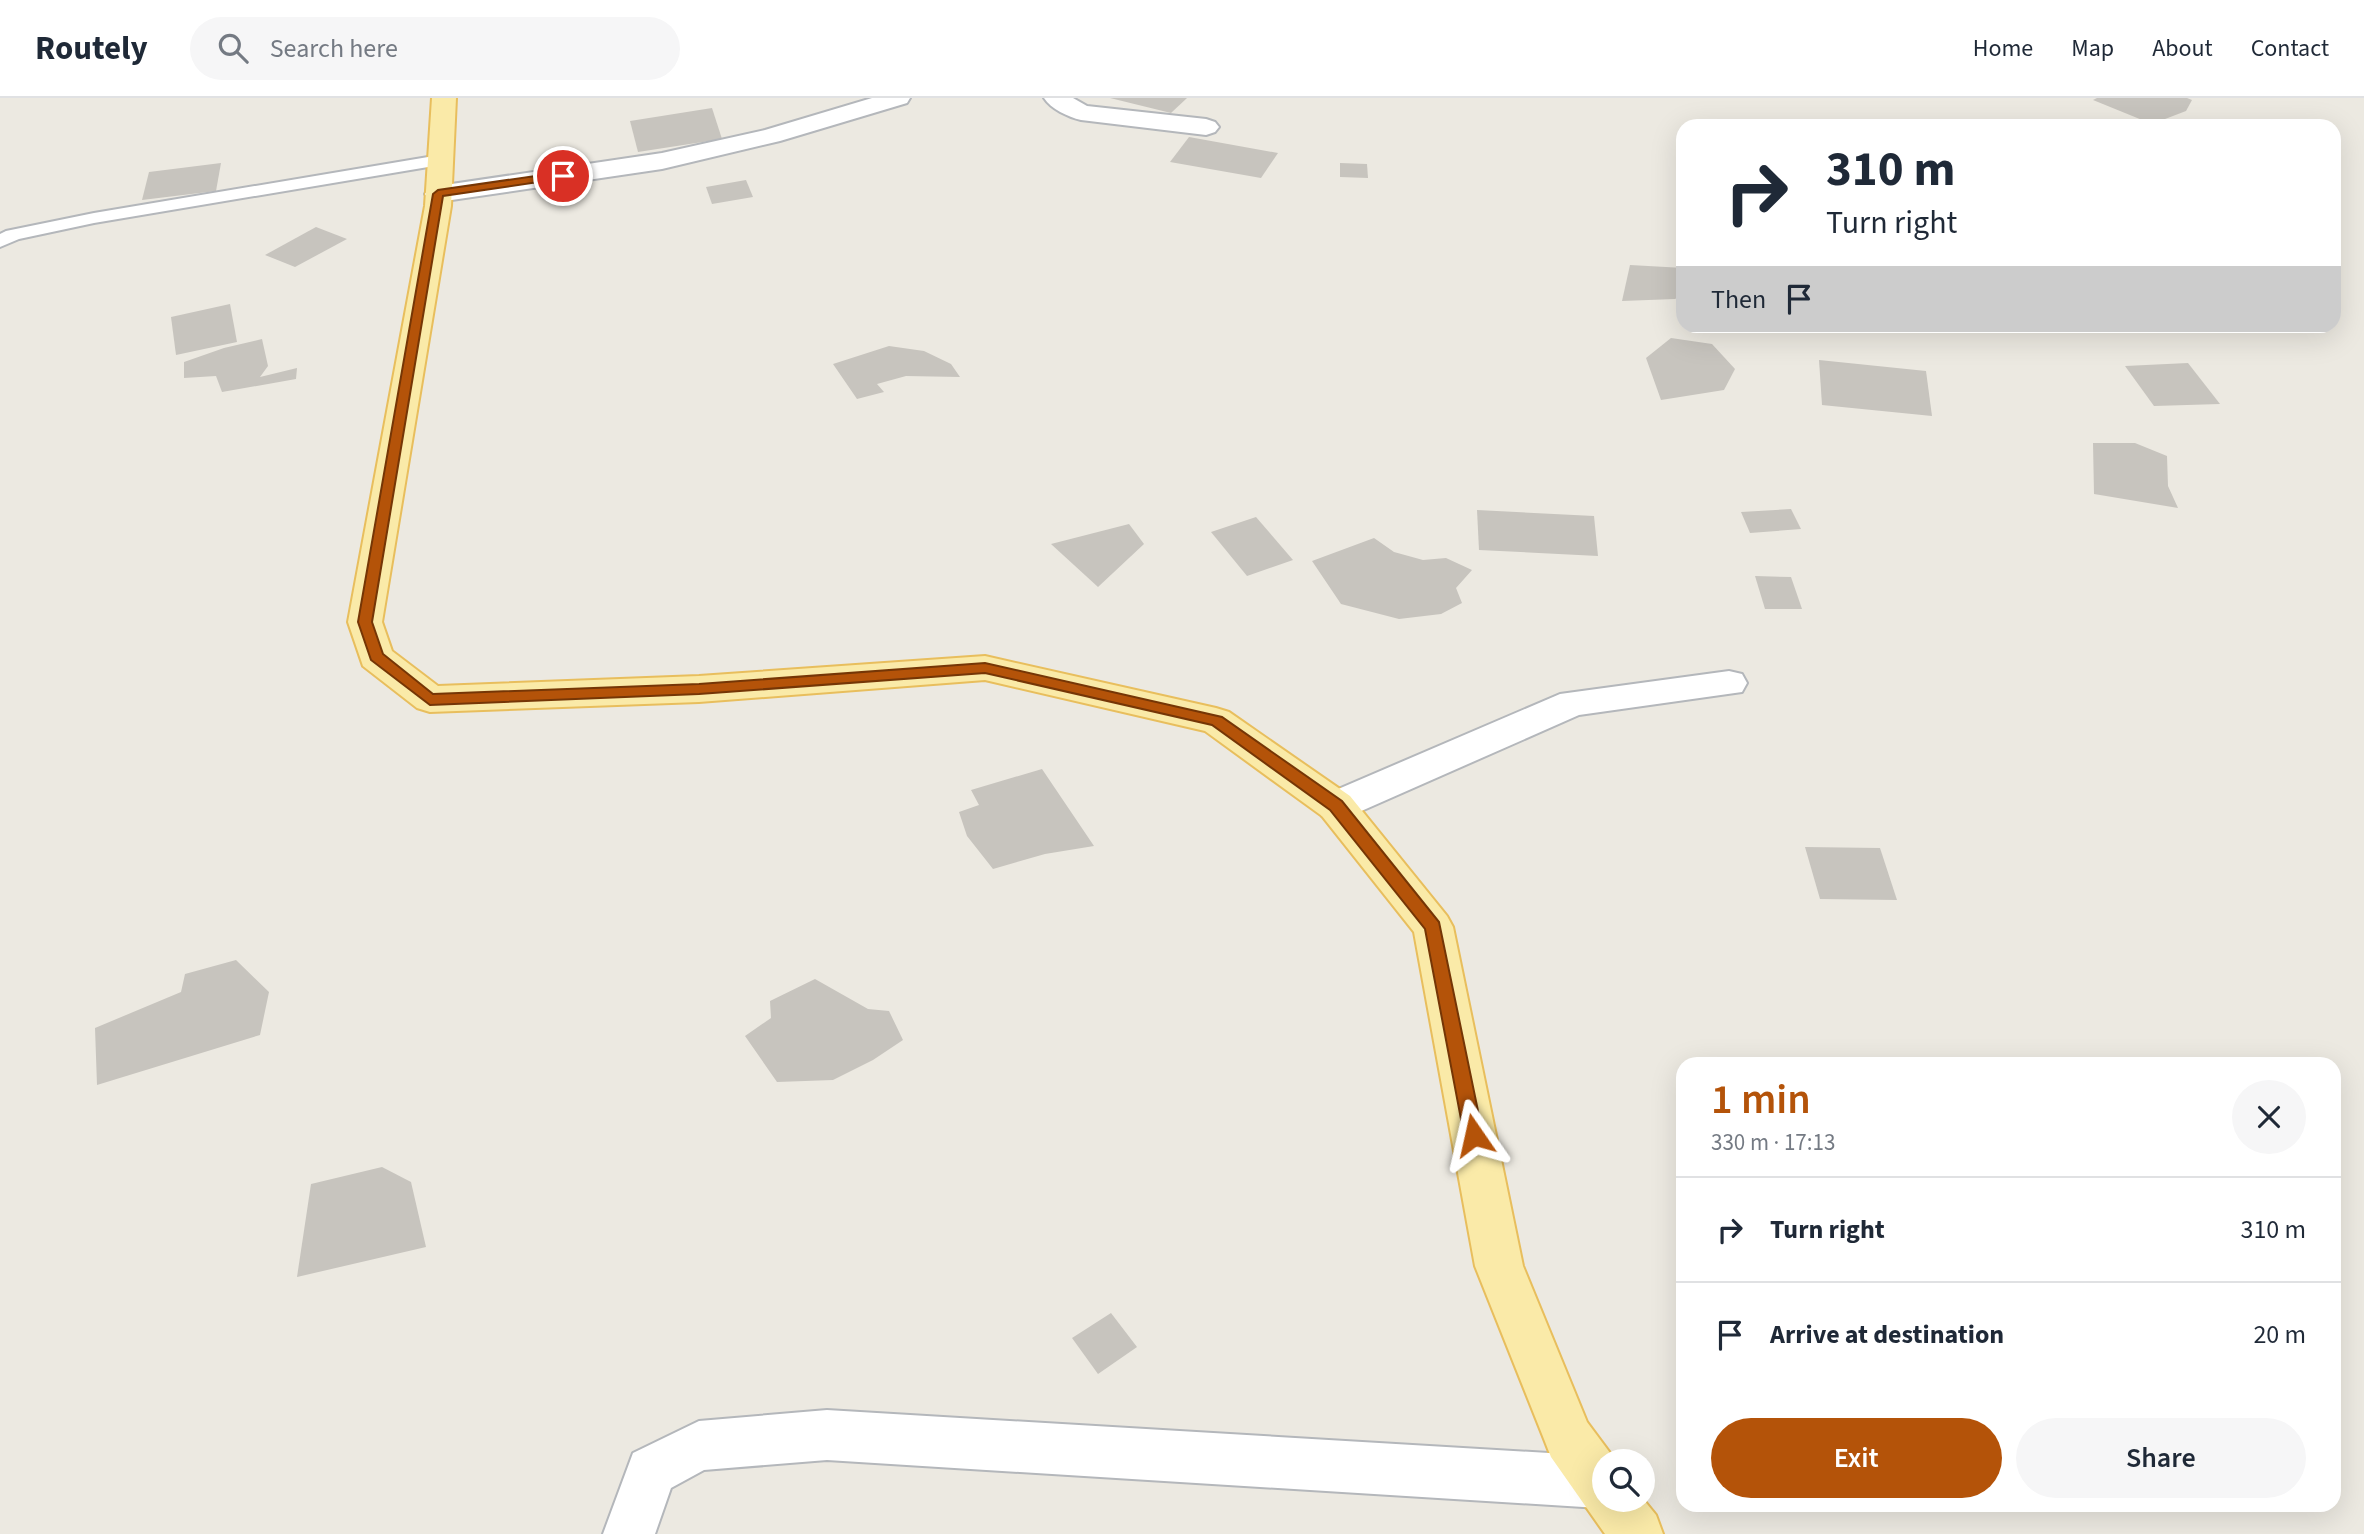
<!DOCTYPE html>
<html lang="en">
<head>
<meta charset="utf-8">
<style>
  :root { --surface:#fff; --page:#f6f6f7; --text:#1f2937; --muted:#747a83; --line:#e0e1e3; --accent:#b45309 }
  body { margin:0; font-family:"Source Sans 3",sans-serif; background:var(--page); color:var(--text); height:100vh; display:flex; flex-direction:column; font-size:26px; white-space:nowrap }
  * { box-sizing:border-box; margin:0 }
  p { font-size:23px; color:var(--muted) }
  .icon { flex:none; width:38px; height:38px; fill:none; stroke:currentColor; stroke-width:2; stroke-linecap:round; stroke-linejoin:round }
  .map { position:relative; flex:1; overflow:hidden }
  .side { position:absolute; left:1676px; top:959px; width:665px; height:455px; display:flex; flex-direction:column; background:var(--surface); border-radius:21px; box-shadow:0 7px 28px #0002 }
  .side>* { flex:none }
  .hud { position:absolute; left:1676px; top:21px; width:665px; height:214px; border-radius:21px; box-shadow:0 7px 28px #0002; background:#fff; color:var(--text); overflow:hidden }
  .fabs { position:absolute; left:1592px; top:1351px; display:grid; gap:14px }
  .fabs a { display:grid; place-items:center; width:63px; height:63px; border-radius:50%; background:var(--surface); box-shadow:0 7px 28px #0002; font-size:35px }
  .pin { position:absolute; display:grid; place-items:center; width:60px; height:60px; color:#fff; margin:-30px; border:4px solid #fff; border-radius:50%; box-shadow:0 2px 7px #0007 }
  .me { position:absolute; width:77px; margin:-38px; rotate:349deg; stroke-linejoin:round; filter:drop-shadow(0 0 5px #0008) }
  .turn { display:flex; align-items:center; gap:24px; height:147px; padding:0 35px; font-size:32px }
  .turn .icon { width:91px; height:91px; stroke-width:2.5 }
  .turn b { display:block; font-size:49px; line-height:60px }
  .then { display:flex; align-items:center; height:66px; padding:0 35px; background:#0003; gap:14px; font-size:26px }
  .round { display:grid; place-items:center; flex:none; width:74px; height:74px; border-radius:37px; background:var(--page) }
  .headline { display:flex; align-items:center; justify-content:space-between; height:119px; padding:0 35px }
  h1 { font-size:42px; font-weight:600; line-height:52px; color:var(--accent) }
  .primary-button { display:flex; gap:14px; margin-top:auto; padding:14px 35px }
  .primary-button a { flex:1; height:80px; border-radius:42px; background:var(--accent); color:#fff; font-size:28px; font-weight:600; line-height:80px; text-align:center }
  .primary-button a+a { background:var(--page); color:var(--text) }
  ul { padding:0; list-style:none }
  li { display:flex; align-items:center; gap:21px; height:105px; padding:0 35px; border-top:2px solid var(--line) }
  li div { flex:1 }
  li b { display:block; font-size:26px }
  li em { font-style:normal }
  header { display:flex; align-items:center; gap:42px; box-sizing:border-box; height:98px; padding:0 35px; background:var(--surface); border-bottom:2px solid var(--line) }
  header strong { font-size:33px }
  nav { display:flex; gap:38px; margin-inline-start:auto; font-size:24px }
  .search { width:490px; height:63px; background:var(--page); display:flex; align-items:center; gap:18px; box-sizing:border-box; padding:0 24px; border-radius:38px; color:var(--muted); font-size:26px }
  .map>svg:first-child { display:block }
  .building { fill:#c7c4be }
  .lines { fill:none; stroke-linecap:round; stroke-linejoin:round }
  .service-casing { stroke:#b4b7bb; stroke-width:4 }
  .minor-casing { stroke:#b4b7bb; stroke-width:4 }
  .primary-casing { stroke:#e8be5d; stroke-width:4 }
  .service { fill:#fff; fill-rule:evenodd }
  .minor { fill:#fff; fill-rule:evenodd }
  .primary { fill:#faeaa8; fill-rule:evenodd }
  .route { fill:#b45309; stroke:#753606; stroke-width:2 }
</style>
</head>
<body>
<header>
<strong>Routely</strong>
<div class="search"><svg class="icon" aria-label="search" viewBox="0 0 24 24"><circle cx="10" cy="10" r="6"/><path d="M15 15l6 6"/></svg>Search here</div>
<nav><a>Home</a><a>Map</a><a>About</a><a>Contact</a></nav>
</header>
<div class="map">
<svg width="2364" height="1436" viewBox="0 0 2364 1436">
  <rect width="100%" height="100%" fill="#ece9e1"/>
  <g class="building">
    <polygon points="1110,0 1187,0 1171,15"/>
    <polygon points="2097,0 2187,0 2192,2 2186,13 2152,26 2093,2"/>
    <polygon points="712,10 722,41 638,54 630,23"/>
    <polygon points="1189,39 1278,55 1261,80 1170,64"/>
    <polygon points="221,65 216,93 142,102 149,74"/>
    <polygon points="1340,65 1367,66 1368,80 1340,79"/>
    <polygon points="746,82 753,99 712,106 706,89"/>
    <polygon points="316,129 347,141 295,169 265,157"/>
    <polygon points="1630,167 1684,170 1684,196 1675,201 1622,203"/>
    <polygon points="230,206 237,244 176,257 171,219"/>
    <polygon points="1671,240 1712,246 1735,271 1724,292 1661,302 1646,260"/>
    <polygon points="262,241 268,268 260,279 297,270 296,281 222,294 216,278 184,280 184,264 224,250"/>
    <polygon points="889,248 924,253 951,266 960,279 906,278 877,286 884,294 857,301 833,266"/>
    <polygon points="1819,262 1926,273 1932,318 1822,307"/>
    <polygon points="2188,265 2220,306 2154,308 2125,268"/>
    <polygon points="2093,345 2135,345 2167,358 2168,388 2178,410 2094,396"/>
    <polygon points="1791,411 1801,431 1750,435 1741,414"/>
    <polygon points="1477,412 1594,418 1598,458 1479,452"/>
    <polygon points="1256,419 1293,462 1247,478 1211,434"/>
    <polygon points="1129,426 1144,446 1098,489 1051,446"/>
    <polygon points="1374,440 1394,454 1423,462 1446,460 1472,472 1456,490 1462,505 1441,516 1399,521 1341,506 1312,463"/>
    <polygon points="1755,478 1791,479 1802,511 1765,511"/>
    <polygon points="1042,671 1094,748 1045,756 993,771 967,738 959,714 979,707 971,692"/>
    <polygon points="1805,749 1880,750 1897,802 1820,801"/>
    <polygon points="236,862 269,894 260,937 97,987 95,930 181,894 185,876"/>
    <polygon points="815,881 868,911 889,913 903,942 873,962 833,982 777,984 745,938 771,920 770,903"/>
    <polygon points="382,1069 411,1084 426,1149 297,1179 311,1086"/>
    <polygon points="1111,1215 1137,1249 1098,1276 1072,1240"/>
  </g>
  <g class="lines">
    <defs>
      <polygon id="service" points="440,57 449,62 446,66 94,125 19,141 0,149 0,136 6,133 94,115"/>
      <g id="minor">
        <polygon points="872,0 910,0 907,5 780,43 662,71 438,104 429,102 425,96 429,90 438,88 662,55 765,32"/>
        <path d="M1044,0H1073L1087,8L1206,21L1215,24L1219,29L1215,34L1206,37L1081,22C1068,19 1051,11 1044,0Z"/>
        <polygon points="1729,573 1742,576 1747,585 1742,594 1579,617 1350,718 1336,722 1322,718 1317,708 1322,698 1560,596"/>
        <polygon points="827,1312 1599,1358 1611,1363 1605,1363 1605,1402 1617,1402 1599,1410 827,1362 704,1372 671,1390 655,1436 603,1436 633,1355 699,1323"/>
      </g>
      <polygon id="primary" points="432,0 456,0 451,108 382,524 392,553 438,588 699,578 985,558 1216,610 1229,614 1350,698 1447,818 1453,829 1523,1168 1587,1324 1616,1363 1605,1363 1605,1402 1643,1401 1656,1417 1663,1436 1605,1436 1551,1359 1544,1341 1475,1168 1414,834 1322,718 1205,633 985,582 699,604 430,614 417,610 363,568 348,524 425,108"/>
    </defs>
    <use href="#service" class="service-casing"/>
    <use href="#minor" class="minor-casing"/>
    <use href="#primary" class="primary-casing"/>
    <use href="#service" class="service"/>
    <use href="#minor" class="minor"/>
    <use href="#primary" class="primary"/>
  </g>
  <polygon class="route" points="563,74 566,75 566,80 443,98 372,524 383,556 433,596 699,586 985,565 1222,619 1342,703 1439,824 1483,1037 1480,1043 1474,1045 1467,1043 1464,1037 1425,831 1330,712 1212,627 985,575 699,596 430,607 371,562 358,524 433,96 438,92"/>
</svg>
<div class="fabs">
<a><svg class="icon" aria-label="search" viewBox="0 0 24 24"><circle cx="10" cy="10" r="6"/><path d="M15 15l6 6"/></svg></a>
</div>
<div class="pin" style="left:563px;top:78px;background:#d93025"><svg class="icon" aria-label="arrive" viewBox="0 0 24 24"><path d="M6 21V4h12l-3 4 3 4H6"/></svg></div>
<svg class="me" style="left:1474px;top:1037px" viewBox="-20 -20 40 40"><path d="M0-17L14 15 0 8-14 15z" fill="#b45309" stroke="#fff" stroke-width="4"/></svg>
<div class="hud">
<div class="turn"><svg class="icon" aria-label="right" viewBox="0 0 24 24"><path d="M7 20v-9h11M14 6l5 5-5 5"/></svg><div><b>310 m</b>Turn right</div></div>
<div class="then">Then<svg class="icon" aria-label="arrive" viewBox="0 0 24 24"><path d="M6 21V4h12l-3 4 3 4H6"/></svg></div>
</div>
<section class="side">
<div class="headline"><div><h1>1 min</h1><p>330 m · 17:13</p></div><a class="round"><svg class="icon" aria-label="close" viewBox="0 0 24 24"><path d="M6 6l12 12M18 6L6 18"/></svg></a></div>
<ul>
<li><svg class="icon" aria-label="right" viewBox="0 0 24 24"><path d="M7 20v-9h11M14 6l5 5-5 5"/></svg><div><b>Turn right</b></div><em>310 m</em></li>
<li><svg class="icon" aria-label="arrive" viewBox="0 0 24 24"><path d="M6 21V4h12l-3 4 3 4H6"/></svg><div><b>Arrive at destination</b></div><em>20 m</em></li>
</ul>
<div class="primary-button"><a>Exit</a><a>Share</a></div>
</section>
</div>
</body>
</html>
